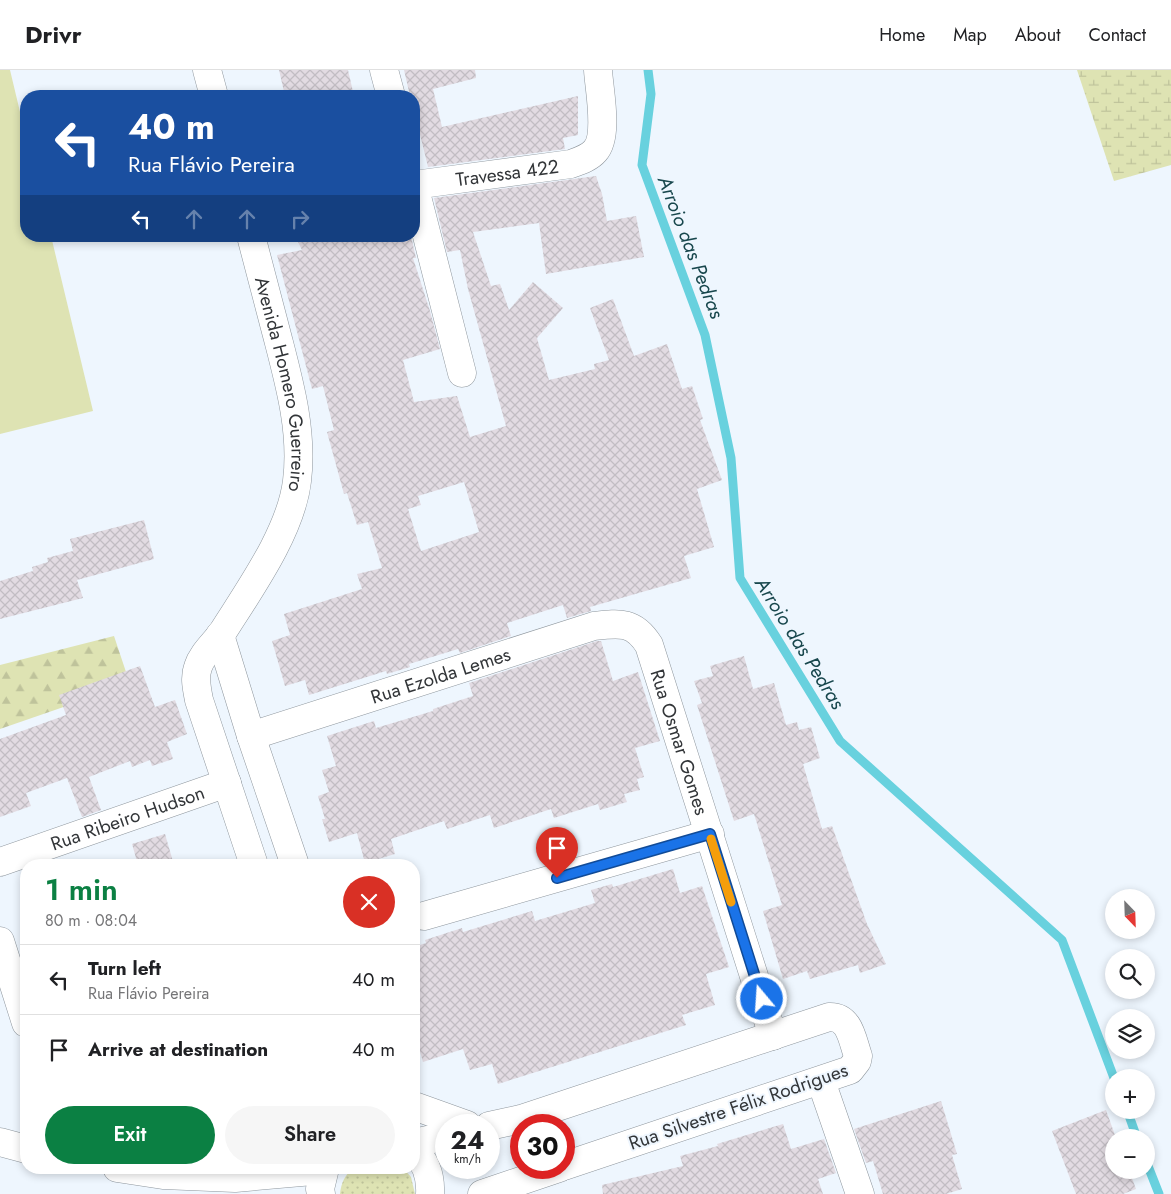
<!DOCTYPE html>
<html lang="en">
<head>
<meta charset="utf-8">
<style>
  :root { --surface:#fff; --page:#f6f6f6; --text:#202124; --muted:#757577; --line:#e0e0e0; --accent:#0b8043 }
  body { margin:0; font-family:Jost,sans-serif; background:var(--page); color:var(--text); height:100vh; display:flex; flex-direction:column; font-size:19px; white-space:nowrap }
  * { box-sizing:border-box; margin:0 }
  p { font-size:16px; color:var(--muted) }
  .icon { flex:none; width:28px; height:28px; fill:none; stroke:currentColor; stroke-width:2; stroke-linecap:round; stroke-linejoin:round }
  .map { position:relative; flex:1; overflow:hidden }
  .details { position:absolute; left:20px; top:789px; width:400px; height:315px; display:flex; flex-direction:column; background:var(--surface); border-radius:20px; box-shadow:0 2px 8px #0003 }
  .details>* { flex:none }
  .top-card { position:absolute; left:20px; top:20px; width:400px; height:152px; border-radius:20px; box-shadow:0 2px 8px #0003; background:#1a4fa0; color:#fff; overflow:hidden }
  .needle { width:32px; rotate:157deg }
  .buttons { position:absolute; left:1105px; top:819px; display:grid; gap:10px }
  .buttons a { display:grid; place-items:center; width:50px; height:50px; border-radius:50%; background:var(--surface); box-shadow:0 2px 8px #0003; font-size:25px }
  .speed { position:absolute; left:435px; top:1044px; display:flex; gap:10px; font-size:25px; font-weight:700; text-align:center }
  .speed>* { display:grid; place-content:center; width:65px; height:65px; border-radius:50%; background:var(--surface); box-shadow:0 2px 8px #0003; line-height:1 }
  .speed small { font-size:12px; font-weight:400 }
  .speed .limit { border:8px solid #d22; background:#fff; color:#111 }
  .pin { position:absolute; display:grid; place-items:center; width:42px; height:42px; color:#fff; margin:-51px -21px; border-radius:50% 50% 50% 0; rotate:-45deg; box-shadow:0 0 5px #0007 }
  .pin .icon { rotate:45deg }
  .me { position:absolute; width:55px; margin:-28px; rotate:342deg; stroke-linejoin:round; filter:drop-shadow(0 0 4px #0008) }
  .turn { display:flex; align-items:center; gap:18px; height:105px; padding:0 25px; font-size:22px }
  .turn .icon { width:65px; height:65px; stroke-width:2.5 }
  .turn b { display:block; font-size:35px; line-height:42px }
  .lanes { display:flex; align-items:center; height:48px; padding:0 25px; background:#0003; justify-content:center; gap:25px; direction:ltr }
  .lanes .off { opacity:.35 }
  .round { display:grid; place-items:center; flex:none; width:52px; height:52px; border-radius:26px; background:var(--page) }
  .overview { display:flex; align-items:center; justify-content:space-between; height:85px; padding:0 25px }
  h1 { font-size:30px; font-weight:600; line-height:38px; color:var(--accent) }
  .cta { display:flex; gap:10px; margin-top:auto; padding:10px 25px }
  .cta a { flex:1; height:58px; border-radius:30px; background:var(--accent); color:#fff; font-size:20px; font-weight:600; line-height:58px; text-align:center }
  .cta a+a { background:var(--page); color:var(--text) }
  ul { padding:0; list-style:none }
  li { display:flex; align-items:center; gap:15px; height:70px; padding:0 25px; border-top:1px solid var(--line) }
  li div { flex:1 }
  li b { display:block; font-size:19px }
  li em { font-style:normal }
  header { display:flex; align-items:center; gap:30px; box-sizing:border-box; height:70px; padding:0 25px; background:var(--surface); border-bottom:1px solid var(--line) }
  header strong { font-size:24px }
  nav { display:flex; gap:28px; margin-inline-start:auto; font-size:18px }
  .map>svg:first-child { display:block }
  .grass { fill:url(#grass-dots) }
  .forest { fill:url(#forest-firs) }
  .wetland { fill:url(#wetland-marsh) }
  .pitch { fill:#dee3b3 }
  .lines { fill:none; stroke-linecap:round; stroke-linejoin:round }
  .stream { stroke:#68d1de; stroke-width:9 }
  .building { fill:url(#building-cross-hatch); fill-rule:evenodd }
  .minor-casing { stroke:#8e969d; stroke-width:29 }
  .minor { stroke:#fff; stroke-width:28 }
  .route-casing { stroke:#114b97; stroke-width:12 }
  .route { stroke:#1a73e8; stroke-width:9 }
  .slow { stroke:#f59e0b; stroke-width:9 }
  .labels { text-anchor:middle; stroke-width:4; stroke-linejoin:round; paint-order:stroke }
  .street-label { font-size:19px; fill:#323538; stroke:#eef6fe }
  .water-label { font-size:20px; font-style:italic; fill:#18474d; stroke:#eef6fe }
</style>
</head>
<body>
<header>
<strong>Drivr</strong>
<nav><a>Home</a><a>Map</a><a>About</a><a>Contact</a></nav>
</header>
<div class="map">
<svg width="1171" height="1124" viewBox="0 0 1171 1124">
  <defs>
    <pattern id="grass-dots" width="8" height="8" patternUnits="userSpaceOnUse" patternTransform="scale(1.25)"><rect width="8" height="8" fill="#dee3b3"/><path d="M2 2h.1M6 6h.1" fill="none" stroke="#bfc39b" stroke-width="1.8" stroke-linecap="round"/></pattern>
    <pattern id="forest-firs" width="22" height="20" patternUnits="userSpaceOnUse" patternTransform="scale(1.25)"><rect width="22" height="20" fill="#dee3b3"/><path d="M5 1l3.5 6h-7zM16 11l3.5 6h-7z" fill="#bfc39b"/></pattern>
    <pattern id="wetland-marsh" width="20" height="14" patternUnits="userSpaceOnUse" patternTransform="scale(1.25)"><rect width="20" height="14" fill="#dee3b3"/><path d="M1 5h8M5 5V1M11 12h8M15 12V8" fill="none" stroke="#bfc39b"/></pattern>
    <pattern id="building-cross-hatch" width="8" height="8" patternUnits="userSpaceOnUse" patternTransform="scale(1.25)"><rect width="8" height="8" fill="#e2dbe2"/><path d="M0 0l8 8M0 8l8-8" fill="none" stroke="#c2bdc3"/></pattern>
  </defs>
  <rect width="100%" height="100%" fill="#eef6fe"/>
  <path class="grass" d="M353,1098H403L411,1107L415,1124H340C341,1113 345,1105 353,1098Z"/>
  <polygon class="forest" points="114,566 130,614 0,659 0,595"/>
  <polygon class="wetland" points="1077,0 1171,0 1171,95 1114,111"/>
  <polygon class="pitch" points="0,0 10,0 26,67 26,166 51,166 93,341 0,364"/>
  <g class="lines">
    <g class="stream">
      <polyline points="648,0 651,24 642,95 705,265 731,388 740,508 840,671 1062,870 1114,1008"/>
      <polyline points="1127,1040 1137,1068"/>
      <polyline points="1146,1091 1159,1124"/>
    </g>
  </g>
  <g class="building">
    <polygon points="279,0 348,0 354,26 285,26"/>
    <polygon points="404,0 475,0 476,8 433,19 442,57 578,26 578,65 563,68 565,79 428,97 414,40 414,26 410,26"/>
    <path d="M596,106L602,124L607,151L636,146L644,187L546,204L539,153L473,162L491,216L500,214L509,240L533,212L563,238L537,268L549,310L595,299L594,294L609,290L590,238L613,229L634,286L667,274L682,319L692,316L703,349L700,350L722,410L697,419L714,477L684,486L691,508L590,537L591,541L567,548L563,535L507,553L511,566L460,583L458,579L409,594L410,597L387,604L386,601L309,625L305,610L285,616L272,571L290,565L284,544L362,519L357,504L382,498L368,452L357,455L347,423L344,424L327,362L334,360L323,316L312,319L277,185L302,180L295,166H411L416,188H413L430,241L440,279L403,290L414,332L457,326L470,367L506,356L468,219L460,180L447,182L434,128ZM464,412L479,462L421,481L408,439L421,435L418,426Z"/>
    <polygon points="144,450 154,489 77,510 83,528 0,549 0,511 33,501 32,497 48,492 47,488 73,481 70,469"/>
    <polygon points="597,571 601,571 613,611 638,602 660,671 635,678 644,707 637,709 640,720 624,724 627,732 600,740 598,734 554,748 551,739 494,758 490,745 447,759 444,751 391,769 395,784 365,793 357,763 329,772 322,749 325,749 318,726 329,722 322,700 336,696 327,666 374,651 376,658 433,641 433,639 473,626 469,613"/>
    <polygon points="744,586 753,619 774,613 786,655 797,652 799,660 811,657 820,688 803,694 822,759 832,756 867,854 886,894 860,903 858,895 810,909 807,901 783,909 763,841 782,835 754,744 734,751 697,635 702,633 694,611 713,606 710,596"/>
    <polygon points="140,596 155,637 175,630 187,664 167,672 173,689 152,696 150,690 132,697 130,691 89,707 101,740 82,747 67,708 26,723 31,736 0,747 0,669 66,645 59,625"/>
    <polygon points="165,764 174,795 138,795 132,774"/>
    <polygon points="673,799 680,823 702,816 729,897 706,904 715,935 682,945 686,955 498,1014 492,994 470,1000 463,979 423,992 414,962 414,877 426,873 425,870 462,858 463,862 532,841 535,851 595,833 591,820 612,814 613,817"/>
    <polygon points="941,1031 957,1084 952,1085 962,1119 946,1124 883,1124 873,1091 866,1093 854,1059"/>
    <polygon points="1106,1040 1116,1068 1114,1068 1114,1100 1129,1100 1136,1119 1123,1124 1076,1124 1052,1061"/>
    <polygon points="783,1054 791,1079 824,1069 836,1103 818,1109 823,1124 603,1124 602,1115 683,1096 680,1086 718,1076 717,1074"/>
  </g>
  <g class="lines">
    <defs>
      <g id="minor">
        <polyline points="207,0 214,26"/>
        <polyline points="384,0 391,26"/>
        <path id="s1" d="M251,166C260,201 269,235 278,269C290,315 303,363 297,411C291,462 249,520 222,563C214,574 202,584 198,597C194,608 197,619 199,630L254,795"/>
        <path id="s2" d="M462,303L414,115L571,94C579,91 589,88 595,81C609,66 599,19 598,0"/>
        <polyline points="220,565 251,666 295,795"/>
        <path id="s3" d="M251,666L594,556C620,553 634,551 649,575L773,966"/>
        <path id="s4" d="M0,792L227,713"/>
        <polyline points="424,846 710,764"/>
        <polyline points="0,871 26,953"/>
        <polyline points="821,1011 860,1124"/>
        <polyline points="414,1036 467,1055"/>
        <path d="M489,1056L521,1049L829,947C850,946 852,969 858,986L857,991L850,1000L564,1096"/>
        <polyline points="0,1072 26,1079"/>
        <polyline points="414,1073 446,1066"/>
        <path d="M414,1080C426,1092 431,1107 430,1124"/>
        <polyline points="117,1098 163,1105 235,1108 324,1100"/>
        <polyline points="321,1124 320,1119 325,1098"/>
        <polyline points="482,1124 559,1098"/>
      </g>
    </defs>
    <use href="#minor" class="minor-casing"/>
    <use href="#minor" class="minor"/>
  </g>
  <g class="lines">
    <defs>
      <polyline id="route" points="557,808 710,764 762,929"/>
    </defs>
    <use href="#route" class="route-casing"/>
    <use href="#route" class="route"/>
    <polyline class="slow" points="711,769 731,832"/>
  </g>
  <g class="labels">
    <g class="street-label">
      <text dy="7" stroke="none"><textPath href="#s2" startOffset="288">Travessa 422</textPath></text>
      <text dy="7" stroke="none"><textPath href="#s1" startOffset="152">Avenida Homero Guerreiro</textPath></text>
      <text dy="7" stroke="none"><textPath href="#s3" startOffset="199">Rua Ezolda Lemes</textPath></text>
      <text dy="7" stroke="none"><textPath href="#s3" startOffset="525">Rua Osmar Gomes</textPath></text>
      <text dy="7" stroke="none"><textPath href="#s4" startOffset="135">Rua Ribeiro Hudson</textPath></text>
      <text transform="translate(738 1036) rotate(-19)" y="7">Rua Silvestre Félix Rodrigues</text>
    </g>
    <g class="water-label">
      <text transform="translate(691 177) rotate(69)" y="7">Arroio das Pedras</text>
      <text transform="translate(800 573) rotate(58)" y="7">Arroio das Pedras</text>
    </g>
  </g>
</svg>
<div class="buttons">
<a><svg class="needle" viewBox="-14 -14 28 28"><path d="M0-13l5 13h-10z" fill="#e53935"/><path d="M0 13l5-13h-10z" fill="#757577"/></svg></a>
<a><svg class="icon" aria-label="search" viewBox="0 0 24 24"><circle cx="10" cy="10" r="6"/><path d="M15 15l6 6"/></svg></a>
<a><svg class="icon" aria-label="layers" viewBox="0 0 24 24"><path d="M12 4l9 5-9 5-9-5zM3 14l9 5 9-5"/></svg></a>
<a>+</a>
<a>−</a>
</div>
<div class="speed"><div>24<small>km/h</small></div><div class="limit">30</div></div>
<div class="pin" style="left:557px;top:808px;background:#d93025"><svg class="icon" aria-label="arrive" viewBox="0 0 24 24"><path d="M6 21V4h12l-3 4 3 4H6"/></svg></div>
<svg class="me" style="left:762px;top:929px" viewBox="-20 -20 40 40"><circle r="17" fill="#1a73e8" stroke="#fff" stroke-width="3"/><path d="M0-11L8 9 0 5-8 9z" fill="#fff"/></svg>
<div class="top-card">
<div class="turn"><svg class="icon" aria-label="left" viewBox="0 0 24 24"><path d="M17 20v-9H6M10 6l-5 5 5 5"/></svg><div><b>40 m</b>Rua Flávio Pereira</div></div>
<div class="lanes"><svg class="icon" aria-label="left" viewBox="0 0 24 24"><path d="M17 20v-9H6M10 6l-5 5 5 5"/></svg><svg class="icon off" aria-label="ahead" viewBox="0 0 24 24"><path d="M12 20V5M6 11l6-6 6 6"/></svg><svg class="icon off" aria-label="ahead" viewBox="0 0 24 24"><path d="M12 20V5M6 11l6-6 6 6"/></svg><svg class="icon off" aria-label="right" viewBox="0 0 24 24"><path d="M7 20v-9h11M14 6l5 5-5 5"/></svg></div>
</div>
<section class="details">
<div class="overview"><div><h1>1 min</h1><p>80 m · 08:04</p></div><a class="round" style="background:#d93025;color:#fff"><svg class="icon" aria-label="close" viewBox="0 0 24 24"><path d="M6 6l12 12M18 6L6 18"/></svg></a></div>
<ul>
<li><svg class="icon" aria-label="left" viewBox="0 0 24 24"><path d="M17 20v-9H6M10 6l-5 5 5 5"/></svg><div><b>Turn left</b><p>Rua Flávio Pereira</p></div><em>40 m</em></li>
<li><svg class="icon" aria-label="arrive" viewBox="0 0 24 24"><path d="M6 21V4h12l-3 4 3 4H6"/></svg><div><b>Arrive at destination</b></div><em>40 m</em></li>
</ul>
<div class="cta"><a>Exit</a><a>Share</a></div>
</section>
</div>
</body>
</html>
